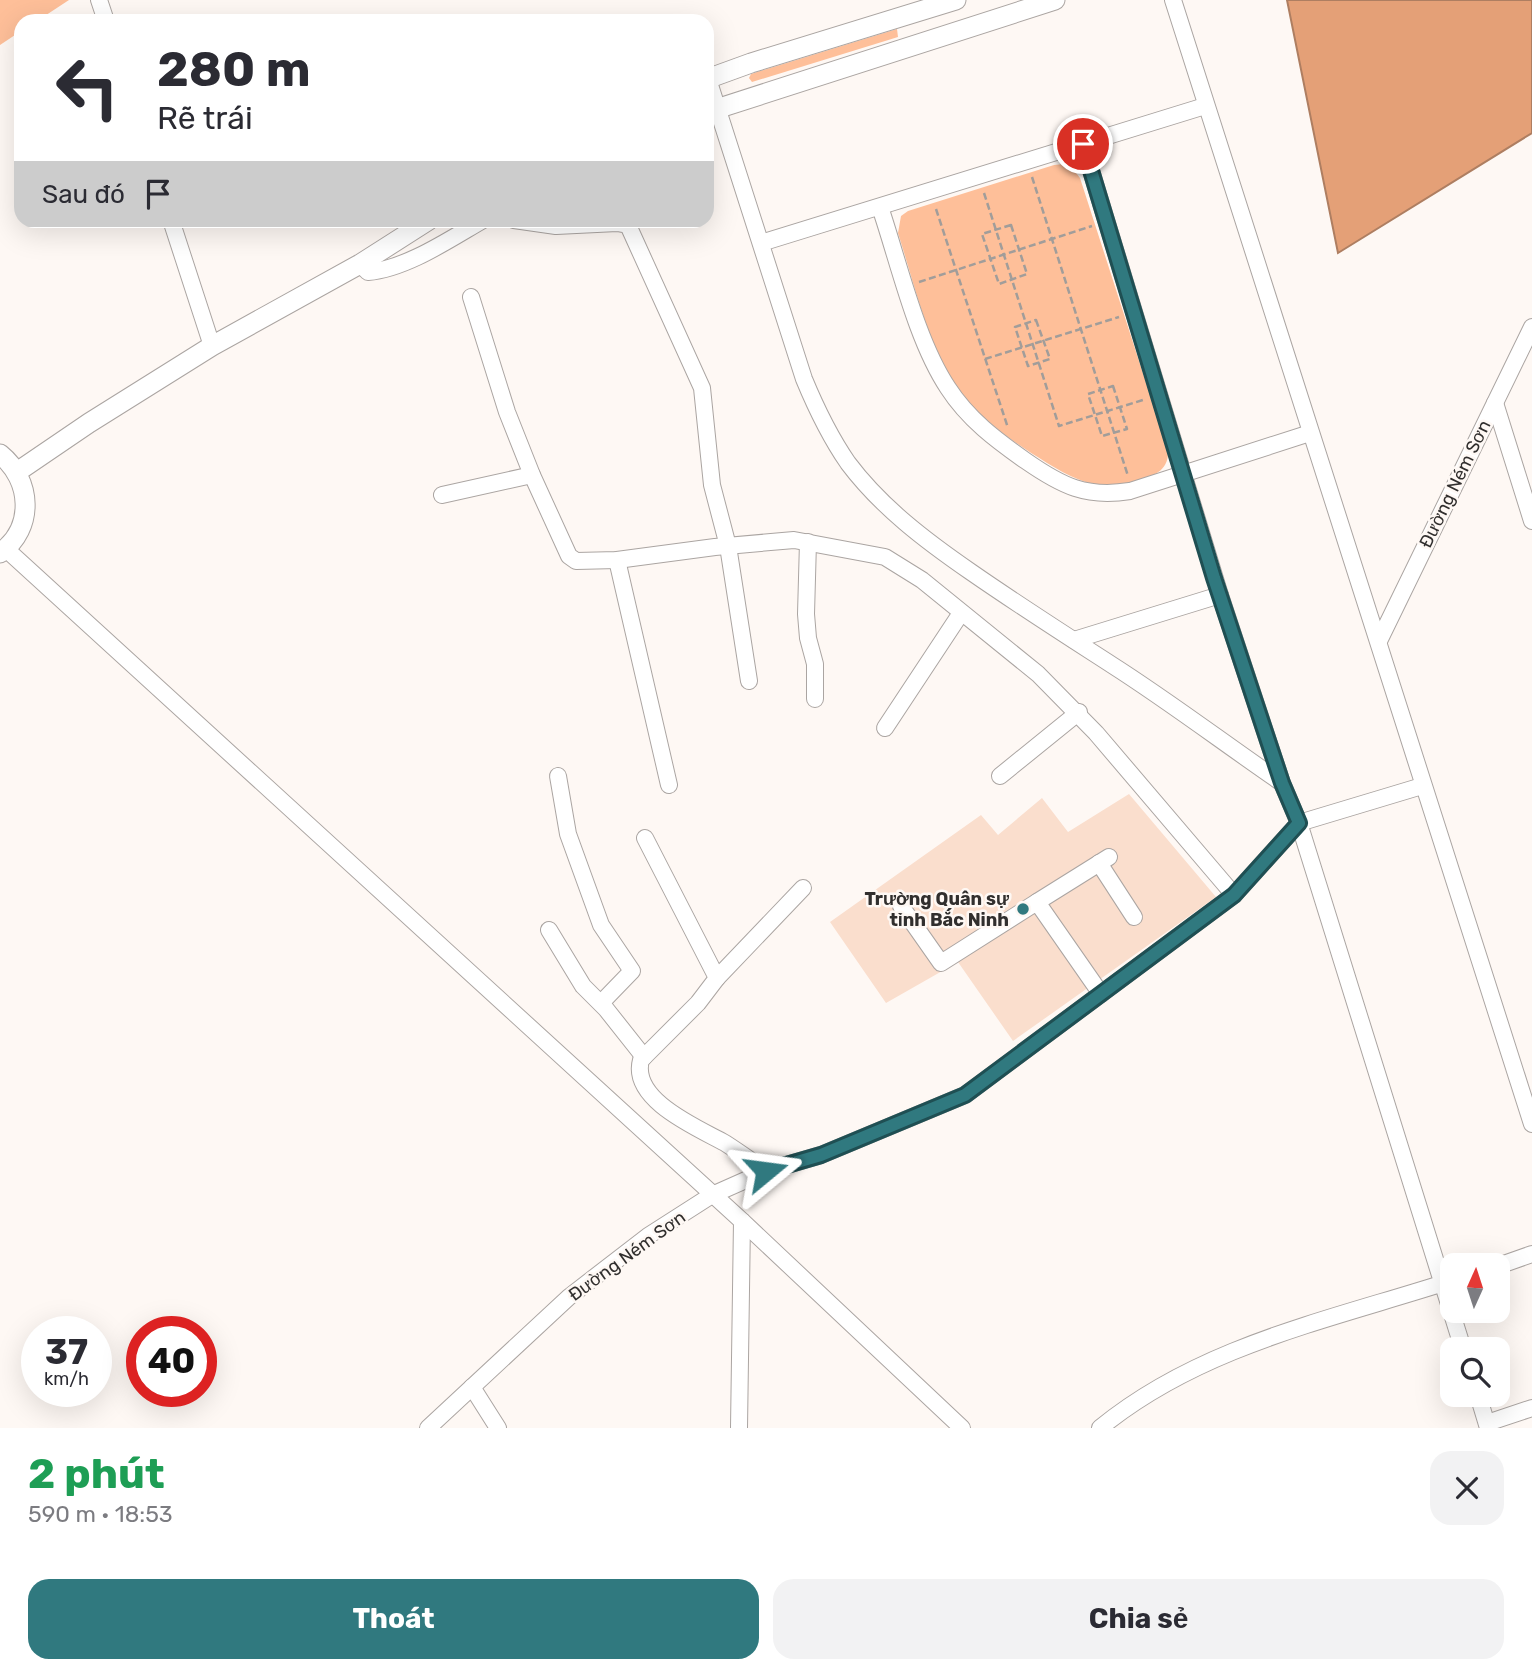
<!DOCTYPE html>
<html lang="vi">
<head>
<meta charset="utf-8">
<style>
  :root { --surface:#fff; --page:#f2f2f3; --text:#2b2b33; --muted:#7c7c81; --accent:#30797f }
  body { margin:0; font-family:Rubik,sans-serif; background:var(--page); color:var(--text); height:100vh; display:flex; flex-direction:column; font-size:26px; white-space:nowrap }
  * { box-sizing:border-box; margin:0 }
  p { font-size:23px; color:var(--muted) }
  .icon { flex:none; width:38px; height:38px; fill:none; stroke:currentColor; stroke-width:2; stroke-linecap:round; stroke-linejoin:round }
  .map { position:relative; height:1428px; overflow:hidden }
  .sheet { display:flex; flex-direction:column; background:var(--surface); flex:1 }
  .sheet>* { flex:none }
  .guide { position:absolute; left:14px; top:14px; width:700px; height:214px; border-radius:21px; box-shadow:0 7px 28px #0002; background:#fff; color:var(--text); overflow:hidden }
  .needle { width:46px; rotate:3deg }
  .tools { position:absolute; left:1440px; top:1253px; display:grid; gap:14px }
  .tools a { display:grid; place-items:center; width:70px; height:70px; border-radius:14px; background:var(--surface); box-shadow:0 7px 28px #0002; font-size:35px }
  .speed { position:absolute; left:21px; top:1316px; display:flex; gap:14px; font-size:35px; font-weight:700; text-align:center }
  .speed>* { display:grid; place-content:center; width:91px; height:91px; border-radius:50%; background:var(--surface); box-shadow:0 7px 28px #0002; line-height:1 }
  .speed small { font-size:18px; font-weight:400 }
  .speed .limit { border:10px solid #d22; background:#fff; color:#111 }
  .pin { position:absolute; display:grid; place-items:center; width:60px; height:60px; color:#fff; margin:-30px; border:4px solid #fff; border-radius:50%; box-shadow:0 2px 7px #0007 }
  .me { position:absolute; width:77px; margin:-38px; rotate:74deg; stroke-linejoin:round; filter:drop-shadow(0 0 5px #0008) }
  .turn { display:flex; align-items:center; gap:24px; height:147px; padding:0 28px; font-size:32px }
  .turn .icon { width:91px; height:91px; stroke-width:2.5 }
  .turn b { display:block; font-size:49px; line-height:60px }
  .then { display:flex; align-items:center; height:66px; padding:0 28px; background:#0003; gap:14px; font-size:26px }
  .round { display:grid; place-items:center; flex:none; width:74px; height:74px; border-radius:21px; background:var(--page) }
  .summary { display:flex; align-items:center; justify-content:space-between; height:119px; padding:0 28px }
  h1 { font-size:42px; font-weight:700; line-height:52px; color:#1e9e55 }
  .primary-button { display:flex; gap:14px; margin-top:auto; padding:14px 28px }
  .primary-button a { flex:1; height:80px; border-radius:21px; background:var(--accent); color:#fff; font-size:28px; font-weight:700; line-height:80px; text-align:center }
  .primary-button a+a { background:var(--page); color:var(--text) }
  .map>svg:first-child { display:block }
  .green { fill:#febf99 }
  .water { fill:#e4a077; stroke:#ae7e61; stroke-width:2 }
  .building { fill:#fadecd }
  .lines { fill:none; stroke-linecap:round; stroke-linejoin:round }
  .minor-casing { stroke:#aba5a2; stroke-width:18 }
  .major-casing { stroke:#aba5a2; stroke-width:21 }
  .path { stroke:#a19d9a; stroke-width:2.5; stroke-dasharray:7 3.5; stroke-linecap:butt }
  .minor { stroke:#fff; stroke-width:16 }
  .major { stroke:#fff; stroke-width:19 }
  .route-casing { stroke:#1f4f53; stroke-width:18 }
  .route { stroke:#30797f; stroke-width:12 }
  .poi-dot { fill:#30797f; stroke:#fef8f4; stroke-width:2.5 }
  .labels { text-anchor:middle; stroke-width:5; stroke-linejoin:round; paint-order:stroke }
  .street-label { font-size:18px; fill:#312f2e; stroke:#fef8f4 }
  .poi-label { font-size:18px; font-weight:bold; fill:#312f2e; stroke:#fef8f4; text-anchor:end }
</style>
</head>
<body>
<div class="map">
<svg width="1532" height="1428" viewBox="0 0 1532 1428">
  <rect width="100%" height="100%" fill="#fef8f4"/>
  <g class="green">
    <polygon points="0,0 69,0 37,21 21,21 21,31 0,45"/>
    <polygon points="897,29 898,37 752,82 749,78 751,74 757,72"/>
    <path d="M1064,164L1071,166L1080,178L1168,451C1169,471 1153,476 1137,481C1101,492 1078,482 1047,463C1013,442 976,417 954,383C926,338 914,283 898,233L901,216L908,211L1054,165Z"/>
  </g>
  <polygon class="water" points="1287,0 1532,0 1532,133 1338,253"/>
  <polygon class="building" points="1129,794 1216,897 1013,1041 958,962 886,1003 830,922 981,815 998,835 1042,798 1068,832"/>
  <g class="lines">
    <defs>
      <g id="minor">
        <polyline points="99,0 106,21"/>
        <polyline points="1173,0 1532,1124"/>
        <path d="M708,79L804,379C816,408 830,437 848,463C881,507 926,541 971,572C1017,604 1064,634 1112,665C1170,702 1225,744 1282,783"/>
        <polyline points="1083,144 1220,595 1282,783 1299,823 1422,786"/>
        <path d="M880,207C899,263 916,340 948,388C968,419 996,440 1026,461C1062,486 1086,498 1130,491L1310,433"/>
        <polyline points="171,220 212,346"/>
        <polyline points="514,220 556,226 617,223 628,225 633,236 702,388 712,485 728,546 749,681"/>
        <polyline points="761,243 1205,106"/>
        <path d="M360,264L368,272C406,269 450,239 483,220"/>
        <polyline points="471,297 507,412 532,475 569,556 576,561 617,560 715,547 794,540 885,557 922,580 1038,674 1096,733 1234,895"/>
        <polyline points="1495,403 1532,521"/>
        <polyline points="442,495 532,475"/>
        <polyline points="808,542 806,614 808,638 815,664 815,699"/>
        <polyline points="6,549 742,1221 962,1428"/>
        <polyline points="617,560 669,785"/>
        <polyline points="1074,640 1220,595"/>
        <polyline points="1379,641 1532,327"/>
        <polyline points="885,728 961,613"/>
        <polyline points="558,776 568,834 601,925 632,971 601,1003"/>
        <polyline points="1000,776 1079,712"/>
        <polyline points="1299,823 1463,1349"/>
        <path d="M645,838L717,978L698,1003L641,1060C630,1100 698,1128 725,1143C739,1152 753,1162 766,1171"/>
        <polyline points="1099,863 1134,917"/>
        <polyline points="1037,902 1109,857"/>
        <polyline points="901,906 941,963 1037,902 1101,994"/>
        <polyline points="549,930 583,986 606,1009 644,1057"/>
        <polyline points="717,978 803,888"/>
        <polyline points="1498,1266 1532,1254"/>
        <polyline points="472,1387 498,1428"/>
        <polyline points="1478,1395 1488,1428"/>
        <polyline points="1487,1423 1532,1408"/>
        <polyline points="428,1428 569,1297 648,1236 712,1195 766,1171 821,1155 965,1095 1234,895 1299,823"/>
        <polyline points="739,1428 742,1221"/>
        <path d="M1100,1428C1200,1346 1329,1320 1450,1281"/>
      </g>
      <g id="major">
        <polyline points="707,79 751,63 956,0"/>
        <polyline points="707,112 1055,0"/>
        <path d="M0,454C32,480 35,528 0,553"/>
        <polyline points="17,472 89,423 212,346 360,264 429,220"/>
      </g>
    </defs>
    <use href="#minor" class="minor-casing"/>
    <use href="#major" class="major-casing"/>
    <g class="path">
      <polyline points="1032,177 1128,476"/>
      <polyline points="984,193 1059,426 1143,400"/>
      <polyline points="936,209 1008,428"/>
      <polygon points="1011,225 1027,274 999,284 982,234"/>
      <polyline points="919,282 1092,226"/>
      <polygon points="1036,320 1050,359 1028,366 1015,327"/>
      <polyline points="985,359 1119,317"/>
      <polygon points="1113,386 1127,429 1102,436 1088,394"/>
    </g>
    <use href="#minor" class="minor"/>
    <use href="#major" class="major"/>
  </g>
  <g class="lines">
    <defs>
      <polyline id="route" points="766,1171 821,1155 965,1095 1234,895 1299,823 1282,783 1214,578 1083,144"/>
    </defs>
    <use href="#route" class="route-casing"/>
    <use href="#route" class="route"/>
  </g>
  <circle class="poi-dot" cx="1023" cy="909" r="7"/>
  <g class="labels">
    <g class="street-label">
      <text transform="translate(1455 484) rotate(-64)" y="6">Đường Ném Sơn</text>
      <text transform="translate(627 1256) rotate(-36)" y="6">Đường Ném Sơn</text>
    </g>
    <g class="poi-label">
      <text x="1009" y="905">Trường Quân sự<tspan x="1009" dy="21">tỉnh Bắc Ninh</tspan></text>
    </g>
  </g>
</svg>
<div class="tools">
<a><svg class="needle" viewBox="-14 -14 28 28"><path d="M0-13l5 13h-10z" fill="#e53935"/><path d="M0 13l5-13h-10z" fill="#7c7c81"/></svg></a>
<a><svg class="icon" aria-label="search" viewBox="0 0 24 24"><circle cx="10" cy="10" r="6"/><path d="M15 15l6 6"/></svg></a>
</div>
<div class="speed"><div>37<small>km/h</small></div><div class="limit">40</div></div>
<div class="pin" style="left:1083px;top:144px;background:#d93025"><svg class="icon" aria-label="arrive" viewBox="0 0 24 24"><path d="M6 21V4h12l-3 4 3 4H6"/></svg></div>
<svg class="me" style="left:766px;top:1171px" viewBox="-20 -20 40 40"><path d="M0-17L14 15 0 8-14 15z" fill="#30797f" stroke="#fff" stroke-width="4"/></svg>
<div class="guide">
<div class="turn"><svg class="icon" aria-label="left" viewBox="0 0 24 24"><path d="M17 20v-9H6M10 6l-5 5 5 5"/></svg><div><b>280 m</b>Rẽ trái</div></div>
<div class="then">Sau đó<svg class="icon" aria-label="arrive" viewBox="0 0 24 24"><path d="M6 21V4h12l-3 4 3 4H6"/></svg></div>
</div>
</div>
<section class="sheet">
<div class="summary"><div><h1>2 phút</h1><p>590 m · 18:53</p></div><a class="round"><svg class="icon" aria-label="close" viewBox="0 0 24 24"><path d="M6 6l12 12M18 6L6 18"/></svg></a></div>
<div class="primary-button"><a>Thoát</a><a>Chia sẻ</a></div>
</section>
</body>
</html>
